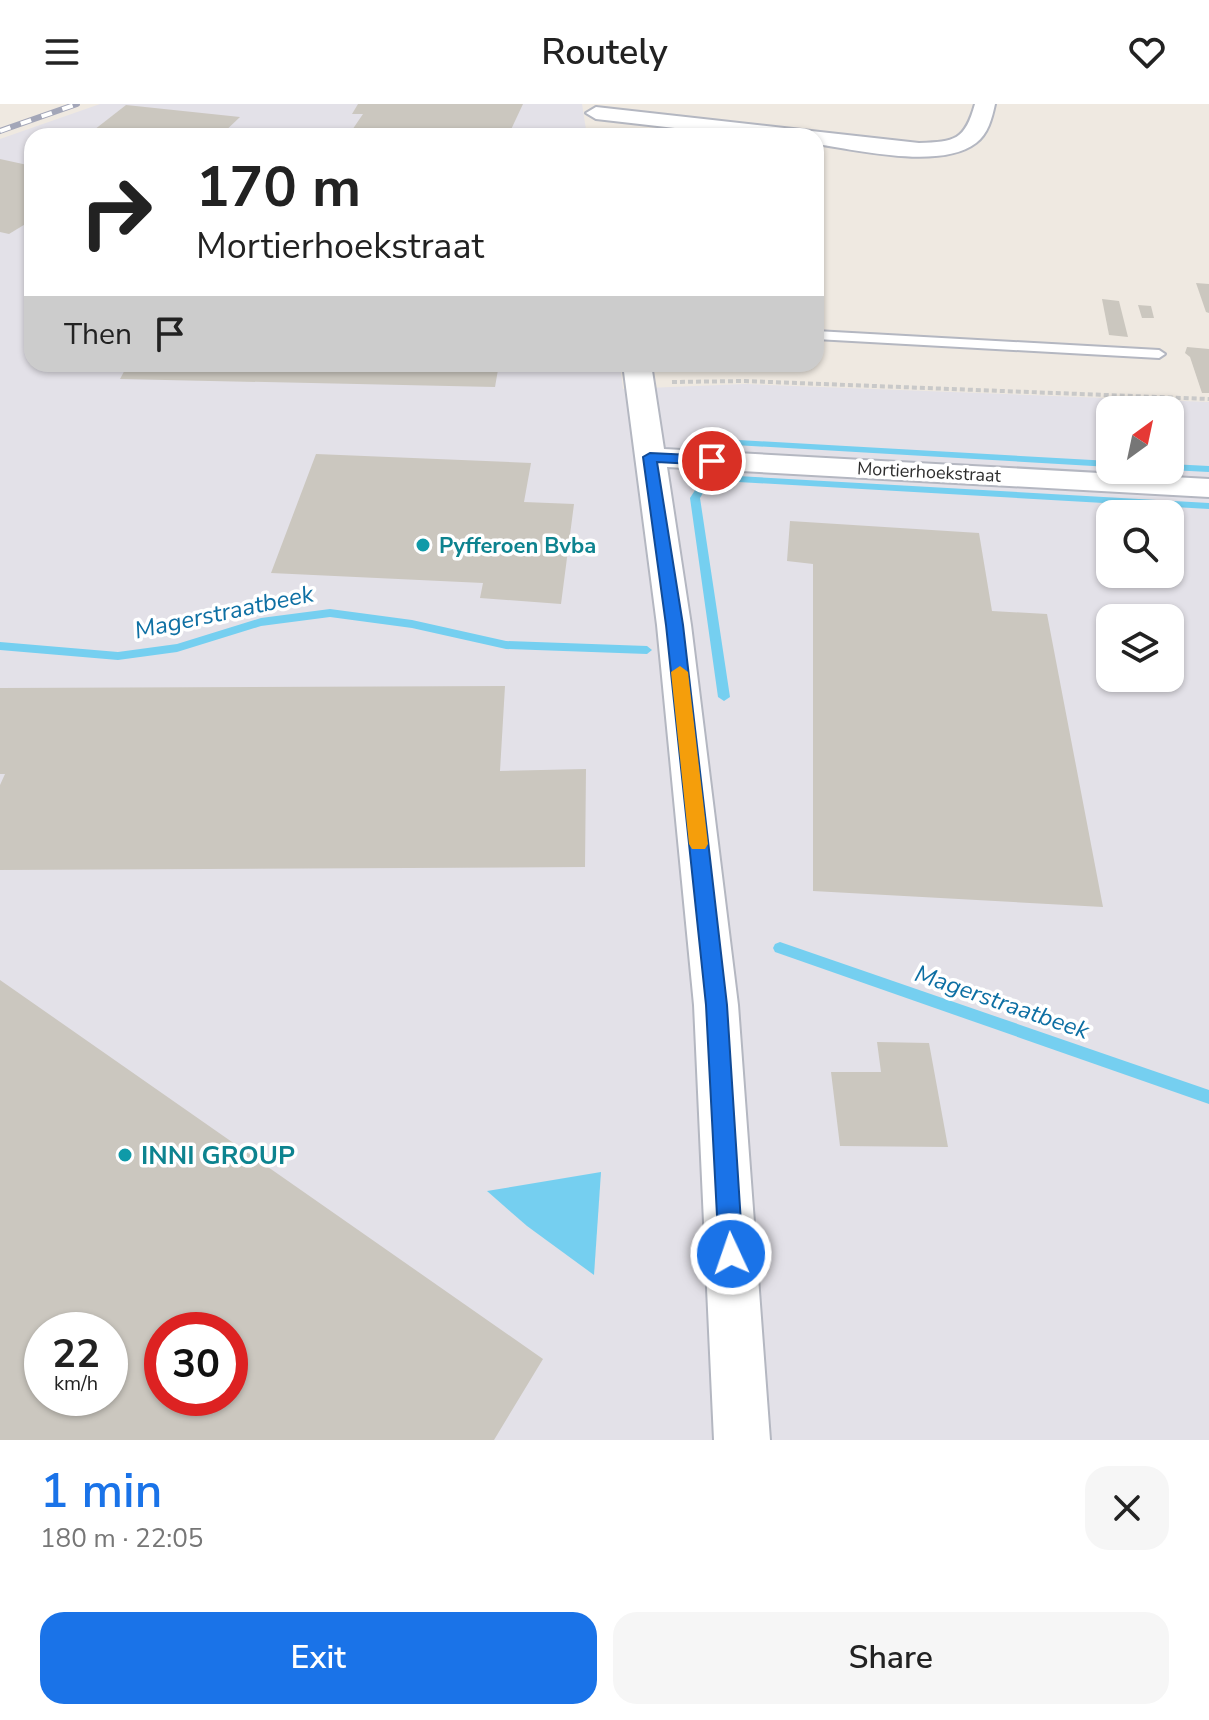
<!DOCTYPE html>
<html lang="en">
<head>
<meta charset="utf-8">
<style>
  :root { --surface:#fff; --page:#f6f6f6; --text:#222; --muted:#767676; --accent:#1a73e8 }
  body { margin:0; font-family:"Nunito Sans",sans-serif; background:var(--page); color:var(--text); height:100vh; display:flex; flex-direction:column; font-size:30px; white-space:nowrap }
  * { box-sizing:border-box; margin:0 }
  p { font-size:26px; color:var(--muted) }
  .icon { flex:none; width:44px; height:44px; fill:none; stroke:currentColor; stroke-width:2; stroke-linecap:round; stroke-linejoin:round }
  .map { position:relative; height:1336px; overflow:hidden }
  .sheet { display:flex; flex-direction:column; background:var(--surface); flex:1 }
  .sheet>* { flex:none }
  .banner { position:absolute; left:24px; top:24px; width:800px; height:244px; border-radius:24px; box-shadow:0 2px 6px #0004; background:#fff; color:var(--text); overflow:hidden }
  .needle { width:52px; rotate:33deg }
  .buttons { position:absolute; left:1096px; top:292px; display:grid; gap:16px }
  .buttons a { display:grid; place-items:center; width:88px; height:88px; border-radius:16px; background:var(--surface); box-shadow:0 2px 6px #0004; font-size:40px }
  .speed { position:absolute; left:24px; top:1208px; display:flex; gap:16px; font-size:40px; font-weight:700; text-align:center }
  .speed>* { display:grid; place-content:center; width:104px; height:104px; border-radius:50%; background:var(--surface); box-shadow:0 2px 6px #0004; line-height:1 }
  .speed small { font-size:20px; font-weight:400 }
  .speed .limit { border:12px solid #d22; background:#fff; color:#111 }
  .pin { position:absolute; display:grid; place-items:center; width:68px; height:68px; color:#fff; margin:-34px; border:4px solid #fff; border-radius:50%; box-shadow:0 2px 8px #0007 }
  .me { position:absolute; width:88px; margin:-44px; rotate:357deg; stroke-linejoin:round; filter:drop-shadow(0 0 6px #0008) }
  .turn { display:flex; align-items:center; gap:28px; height:168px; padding:0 40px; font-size:36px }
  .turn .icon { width:104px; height:104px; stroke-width:2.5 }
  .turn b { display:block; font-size:56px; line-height:68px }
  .then { display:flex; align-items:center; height:76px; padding:0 40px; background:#0003; gap:16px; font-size:30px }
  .round { display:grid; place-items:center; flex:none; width:84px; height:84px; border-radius:24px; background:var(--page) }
  .headline { display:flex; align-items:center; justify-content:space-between; height:136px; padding:0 40px }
  h1 { font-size:48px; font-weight:600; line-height:60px; color:var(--accent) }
  .cta { display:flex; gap:16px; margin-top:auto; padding:16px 40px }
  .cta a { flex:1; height:92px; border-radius:24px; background:var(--accent); color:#fff; font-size:32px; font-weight:600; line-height:92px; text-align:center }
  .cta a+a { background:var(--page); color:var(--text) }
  header { display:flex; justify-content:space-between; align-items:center; height:104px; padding:0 40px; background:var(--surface); font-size:36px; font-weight:600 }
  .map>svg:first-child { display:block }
  .industrial { fill:#e3e1e8; fill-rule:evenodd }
  .water { fill:#75cff0 }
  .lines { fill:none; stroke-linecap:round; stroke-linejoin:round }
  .stream { fill:#75cff0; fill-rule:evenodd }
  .building { fill:#cbc7bf; fill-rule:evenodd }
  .lane-casing { stroke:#b4b7c1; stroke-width:4 }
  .street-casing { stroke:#b4b7c1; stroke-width:4 }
  .path { stroke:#c9c9c9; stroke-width:4; stroke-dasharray:5 3; stroke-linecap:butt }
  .lane { fill:#fff; fill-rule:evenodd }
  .street { fill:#fff; fill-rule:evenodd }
  .rail-casing { stroke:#a3a6b8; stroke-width:6 }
  .rail { stroke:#fff; stroke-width:4; stroke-dasharray:11; stroke-linecap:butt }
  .route { fill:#1a73e8; stroke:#114b97; stroke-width:2 }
  .slow { fill:#f59e0b }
  .culture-dot { fill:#0f9aa8; stroke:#fff; stroke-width:3 }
  .labels { text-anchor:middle; stroke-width:7; stroke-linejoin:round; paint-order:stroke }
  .far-street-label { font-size:18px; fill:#2e2e2e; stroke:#fff }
  .culture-label { font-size:22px; font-weight:bold; fill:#0d838f; stroke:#fff; text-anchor:start }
  .water-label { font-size:24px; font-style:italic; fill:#0d6fa3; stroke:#fff }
  .near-culture-label { font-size:26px; font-weight:bold; fill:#0d838f; stroke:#fff; text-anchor:start }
</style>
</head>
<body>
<header><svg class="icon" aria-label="menu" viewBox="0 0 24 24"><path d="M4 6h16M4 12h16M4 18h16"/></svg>Routely<svg class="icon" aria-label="heart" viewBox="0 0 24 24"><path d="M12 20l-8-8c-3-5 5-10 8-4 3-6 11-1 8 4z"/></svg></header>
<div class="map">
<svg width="1209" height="1336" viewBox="0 0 1209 1336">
  <rect width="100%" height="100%" fill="#efe9e1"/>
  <path class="industrial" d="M100,0H582L587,32H32V260H620L623,285L745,280L1209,298V1336H0V35ZM1110,306H1170V366H1110ZM1110,410H1170V470H1110ZM1110,514H1170V574H1110ZM42,1226H110V1294H42ZM162,1226H230V1294H162Z"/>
  <polygon class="water" points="601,1068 594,1171 527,1122 487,1087"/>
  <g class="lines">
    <g class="stream">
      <polygon points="704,334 1110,357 1110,363 701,339 699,337"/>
      <polygon points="1170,360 1209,362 1209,368 1170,366"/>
      <polygon points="720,371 1209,399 1209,405 721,377 706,384 700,394 730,593 724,597 718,593 690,394 699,380"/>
      <polygon points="330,505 412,516 506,537 647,542 652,546 647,550 506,545 412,524 330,513 261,522 177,548 118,556 0,546 0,538 118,548 177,540 261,514"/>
      <polygon points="780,838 1209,986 1209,1000 775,848 773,844 775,840"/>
    </g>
  </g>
  <g class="building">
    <polygon points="358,0 523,0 508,32 348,32 363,10 352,10"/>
    <polygon points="126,1 240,13 220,32 143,32 94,26"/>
    <polygon points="0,55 32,62 32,116 9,130 0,128"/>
    <polygon points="1196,179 1209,180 1209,209 1206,208"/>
    <polygon points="1102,195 1119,197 1128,233 1109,231"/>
    <polygon points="1138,201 1151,202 1154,214 1142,214"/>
    <polygon points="1187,243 1209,245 1209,289 1202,289 1190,253 1185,249"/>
    <polygon points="128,260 499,260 495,283 120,275"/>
    <polygon points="316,350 531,359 524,398 574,400 561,500 480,494 483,479 271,469"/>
    <polygon points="790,417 979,429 992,507 1047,510 1103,803 813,787 813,460 787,457"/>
    <polygon points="505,582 500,667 586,665 585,763 0,766 0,681 5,670 0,670 0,584"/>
    <path d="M0,876L543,1255L494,1336H0ZM42,1226H110V1294H42ZM162,1226H230V1294H162Z"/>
    <polygon points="877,938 929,939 948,1043 840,1042 831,968 881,968"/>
  </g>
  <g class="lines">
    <defs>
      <polygon id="lane" points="816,227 1159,246 1165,250 1159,254 816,235"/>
      <g id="street">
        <path d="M975,0H995C992,14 988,30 976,39C941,66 857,46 816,40V32H745L596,15L586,9L596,3L919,39C955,38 965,36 975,0Z"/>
        <polygon points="623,260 651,260 664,345 1209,375 1209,393 667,363 691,521 738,901 770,1336 714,1336 694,901 657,521"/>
      </g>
    </defs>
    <use href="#lane" class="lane-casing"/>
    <use href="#street" class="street-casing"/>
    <polyline class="path" points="672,278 745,277 1209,295"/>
    <use href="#lane" class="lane"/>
    <use href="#street" class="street"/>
    <defs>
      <polyline id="rail" points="0,27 77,0"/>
    </defs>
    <use href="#rail" class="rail-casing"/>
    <use href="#rail" class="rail"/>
  </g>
  <polygon class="route" points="650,349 712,352 719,357 712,361 657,358 683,521 727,901 743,1150 740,1158 731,1162 723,1158 719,1150 706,901 666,521 643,353"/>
  <polygon class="slow" points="680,562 688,568 708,740 705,745 692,745 689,740 671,568"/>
  <g class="culture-dot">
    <circle cx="423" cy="441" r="8"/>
    <circle cx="125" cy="1051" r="8"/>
  </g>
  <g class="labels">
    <g class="far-street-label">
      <text transform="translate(929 368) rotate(3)" y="6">Mortierhoekstraat</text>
    </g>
    <g class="culture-label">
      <text x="439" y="449">Pyfferoen Bvba</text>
    </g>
    <g class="water-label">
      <text transform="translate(224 508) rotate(-12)" y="8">Magerstraatbeek</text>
      <text transform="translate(1002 898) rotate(19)" y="8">Magerstraatbeek</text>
    </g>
    <g class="near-culture-label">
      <text x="141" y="1060">INNI GROUP</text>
    </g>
  </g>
</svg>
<div class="buttons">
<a><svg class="needle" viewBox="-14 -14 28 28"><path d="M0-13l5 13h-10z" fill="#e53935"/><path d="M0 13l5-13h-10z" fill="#767676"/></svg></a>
<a><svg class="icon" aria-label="search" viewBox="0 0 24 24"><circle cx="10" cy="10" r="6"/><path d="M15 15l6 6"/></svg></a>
<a><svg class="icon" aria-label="layers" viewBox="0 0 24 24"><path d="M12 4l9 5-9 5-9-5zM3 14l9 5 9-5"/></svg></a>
</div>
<div class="speed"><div>22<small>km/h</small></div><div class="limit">30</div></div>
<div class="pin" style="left:712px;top:357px;background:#d93025"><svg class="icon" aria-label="arrive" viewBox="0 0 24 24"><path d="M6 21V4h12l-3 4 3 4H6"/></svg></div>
<svg class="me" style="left:731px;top:1150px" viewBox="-20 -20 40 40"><circle r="17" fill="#1a73e8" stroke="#fff" stroke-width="3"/><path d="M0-11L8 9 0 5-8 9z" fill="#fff"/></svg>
<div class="banner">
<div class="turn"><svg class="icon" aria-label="right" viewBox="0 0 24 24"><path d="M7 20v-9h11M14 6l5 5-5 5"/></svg><div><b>170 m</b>Mortierhoekstraat</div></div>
<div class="then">Then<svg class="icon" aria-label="arrive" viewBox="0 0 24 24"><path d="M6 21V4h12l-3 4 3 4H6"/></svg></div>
</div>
</div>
<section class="sheet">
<div class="headline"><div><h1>1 min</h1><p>180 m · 22:05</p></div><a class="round"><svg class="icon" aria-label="close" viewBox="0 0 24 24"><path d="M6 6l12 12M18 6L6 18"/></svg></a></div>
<div class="cta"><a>Exit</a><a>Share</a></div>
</section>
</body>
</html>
